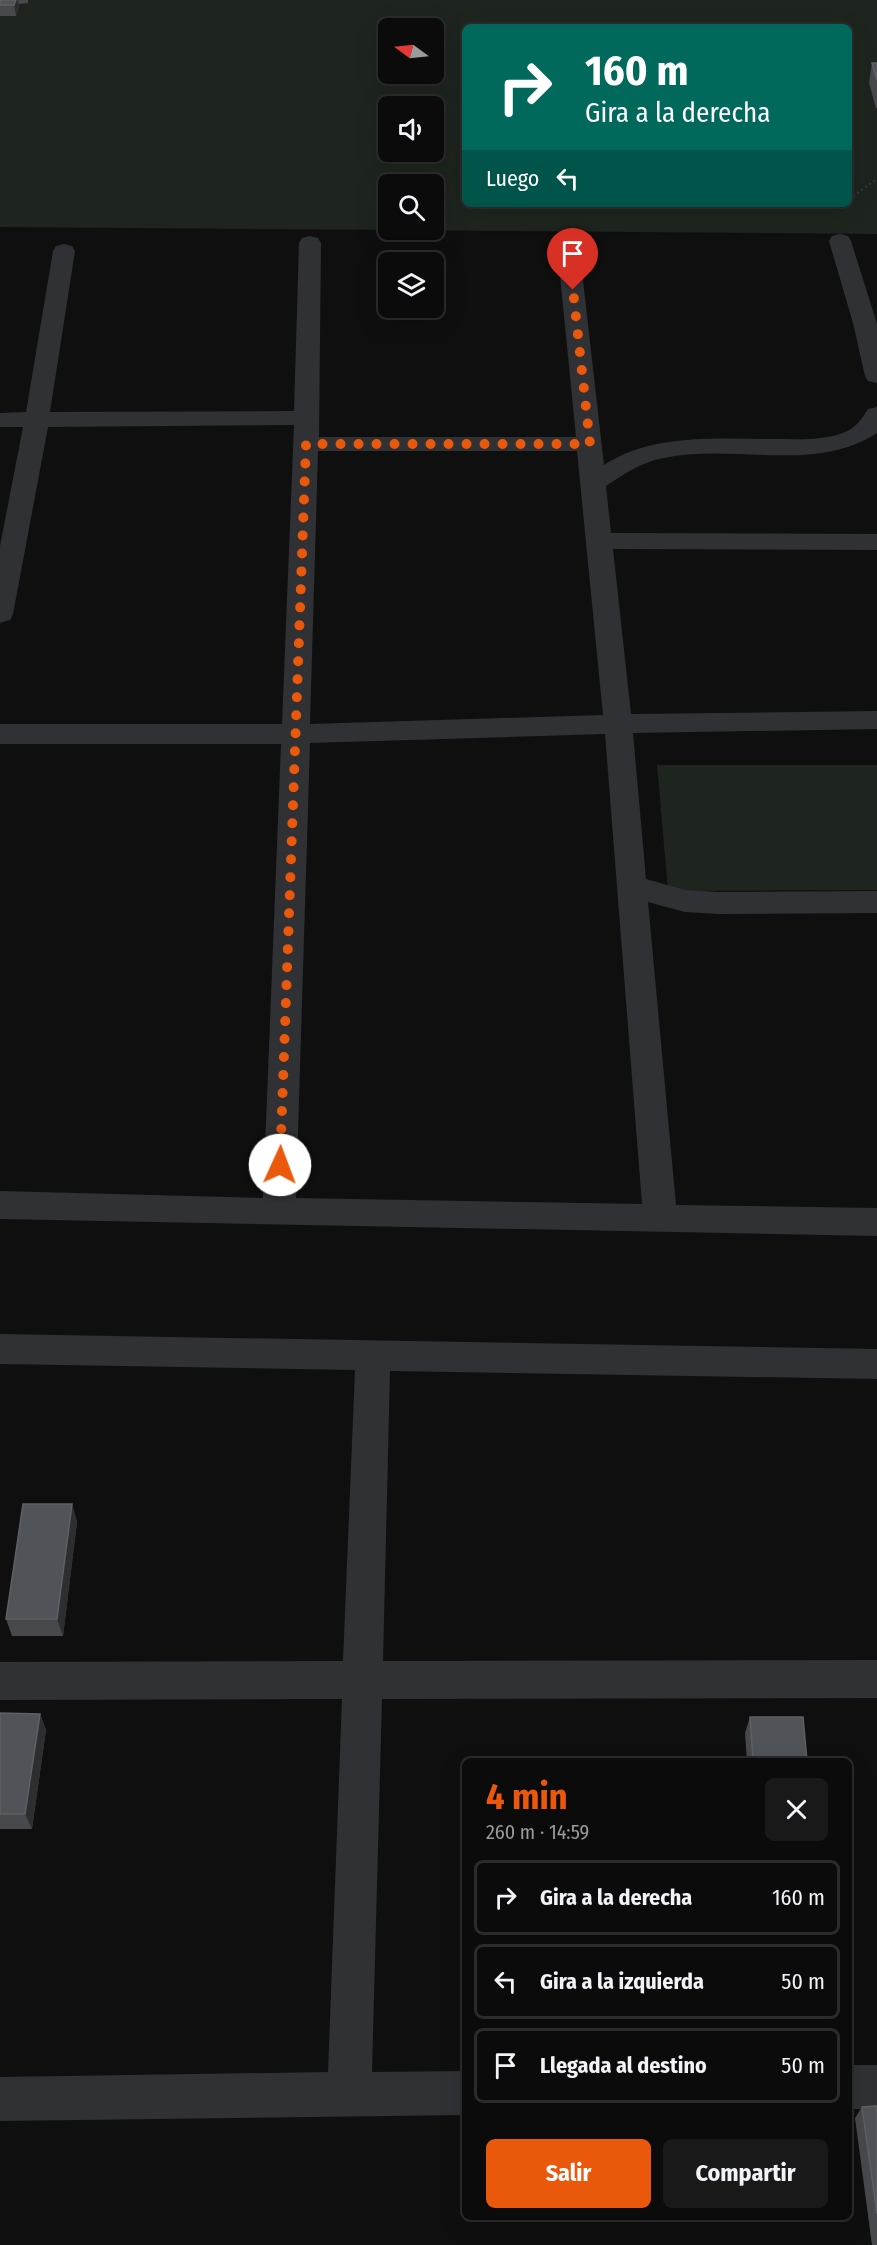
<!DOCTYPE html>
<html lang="es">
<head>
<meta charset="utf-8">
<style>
  :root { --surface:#0b0b0c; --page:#19191a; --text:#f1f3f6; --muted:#9a9b9d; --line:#2b2b2d; --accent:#ea580c }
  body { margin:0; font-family:"Fira Sans Condensed",sans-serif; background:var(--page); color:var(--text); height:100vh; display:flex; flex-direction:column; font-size:22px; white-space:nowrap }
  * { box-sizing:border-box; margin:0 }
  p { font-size:20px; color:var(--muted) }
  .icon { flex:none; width:33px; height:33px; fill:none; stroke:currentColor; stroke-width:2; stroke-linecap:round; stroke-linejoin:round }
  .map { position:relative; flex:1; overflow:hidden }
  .drawer { position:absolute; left:462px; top:1758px; width:390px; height:462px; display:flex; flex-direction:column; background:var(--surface); border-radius:9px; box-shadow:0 6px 24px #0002,0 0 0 2px var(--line) }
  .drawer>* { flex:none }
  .hud { position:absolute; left:462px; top:24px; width:390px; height:183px; border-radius:9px; box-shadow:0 6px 24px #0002,0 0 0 2px var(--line); background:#00695c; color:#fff; overflow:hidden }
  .needle { width:39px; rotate:285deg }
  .buttons { position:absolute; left:378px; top:18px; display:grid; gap:12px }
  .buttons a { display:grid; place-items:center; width:66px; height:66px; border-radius:9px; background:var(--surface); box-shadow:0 6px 24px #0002,0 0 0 2px var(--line); font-size:30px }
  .pin { position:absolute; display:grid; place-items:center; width:51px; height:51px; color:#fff; margin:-62px -26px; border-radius:50% 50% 50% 0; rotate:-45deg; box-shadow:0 0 6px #0007 }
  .pin .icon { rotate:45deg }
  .me { position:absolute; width:66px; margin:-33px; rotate:2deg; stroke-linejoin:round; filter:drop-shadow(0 0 4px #0008) }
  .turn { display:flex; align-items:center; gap:21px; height:126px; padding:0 24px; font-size:27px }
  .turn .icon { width:78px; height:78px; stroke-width:2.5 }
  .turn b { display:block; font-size:42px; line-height:51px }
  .then { display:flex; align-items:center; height:57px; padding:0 24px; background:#0003; gap:12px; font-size:22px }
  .round { display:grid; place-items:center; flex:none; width:63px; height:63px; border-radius:9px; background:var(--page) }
  .overview { display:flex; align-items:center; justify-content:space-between; height:102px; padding:0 24px }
  h1 { font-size:36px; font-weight:700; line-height:45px; color:var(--accent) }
  .cta { display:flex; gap:12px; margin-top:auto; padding:12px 24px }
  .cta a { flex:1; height:69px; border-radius:9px; background:var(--accent); color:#fff; font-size:24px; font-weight:700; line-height:69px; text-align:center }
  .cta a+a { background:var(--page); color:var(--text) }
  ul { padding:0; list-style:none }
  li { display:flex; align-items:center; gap:18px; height:75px; margin:0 12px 9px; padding:0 12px; border:3px solid var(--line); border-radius:9px }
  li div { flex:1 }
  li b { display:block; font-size:22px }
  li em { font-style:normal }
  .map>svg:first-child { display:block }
  .green { fill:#1e241e; fill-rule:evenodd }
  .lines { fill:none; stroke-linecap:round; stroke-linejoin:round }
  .path { stroke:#36383c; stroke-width:2; stroke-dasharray:2 3; stroke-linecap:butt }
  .minor { fill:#303135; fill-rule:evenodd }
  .wall { fill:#47494d }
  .shaded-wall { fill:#2c2e30 }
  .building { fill:#505358; stroke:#5d6066; stroke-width:1.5 }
  .route { stroke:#ea580c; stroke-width:10; stroke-dasharray:0 18 }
</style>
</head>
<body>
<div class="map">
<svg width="877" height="2245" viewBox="0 0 877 2245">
  <rect width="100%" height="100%" fill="#0f0f10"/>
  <g class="green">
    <path d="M0,0H877V234L0,227ZM465,27H849V204H465ZM388,28H434V74H388ZM388,106H434V152H388ZM388,184H434V230H388Z"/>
    <polygon points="657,765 877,765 877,890 668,891"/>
  </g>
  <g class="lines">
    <polyline class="path" points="849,199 877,179"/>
    <g class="minor">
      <polygon points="840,234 848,236 851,241 877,324 877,383 868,381 865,376 853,323 829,241 832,236"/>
      <path d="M310,236L318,238L321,243L319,437H576L557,245L560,240L568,238L576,240L579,245L604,465C653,433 718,439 774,439C796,439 821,441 843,433C856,428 861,420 868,409L877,407V433C814,474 733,443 664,458C641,462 624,474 606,486L611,533L877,534V550L613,549L631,714L877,711V729L633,733L646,879L685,890L719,892L877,891V913L719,914L685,912L648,902L676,1205L877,1208V1236L0,1219V1191L263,1198L281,744H0V724H282L294,425L48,427L13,614L10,620L0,623V546L23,427H0V413L26,412L53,251L56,246L64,244L72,246L75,251L50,412L294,411L299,243L302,238ZM318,451H577L603,715L310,724ZM605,734L642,1204L296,1198L310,743Z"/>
      <polygon points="0,1334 877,1349 877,1379 390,1371 383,1661 877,1660 877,1698 382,1699 372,2072 465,2071 465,2115 0,2121 0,2077 328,2072 342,1699 0,1700 0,1662 343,1661 355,1370 0,1364"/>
      <rect x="849" y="2065" width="28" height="44"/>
    </g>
  </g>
  <g class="wall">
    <polygon points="0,0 28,0 28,3 18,4 19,6 16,16 0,16"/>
    <polygon points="872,63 877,63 877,108 876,108 869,83"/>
    <polygon points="72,1504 77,1522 63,1636 12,1636 6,1619"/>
    <polygon points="0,1713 40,1714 46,1730 32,1829 0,1829"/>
    <polygon points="750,1717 807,1761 747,1761 745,1733"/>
    <polygon points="877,2106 877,2245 872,2245 855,2118 862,2107"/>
  </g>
  <g class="shaded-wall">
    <polygon points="16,0 18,0 19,6 16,16 14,5"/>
    <polygon points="72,1504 77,1522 63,1636 57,1619"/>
    <polygon points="40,1714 46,1730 32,1829 25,1814"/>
  </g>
  <g class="building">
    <polygon points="0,0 16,0 14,5 0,5"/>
    <polygon points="872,63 877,63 877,80"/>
    <polygon points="23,1504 72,1504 57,1619 6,1619"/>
    <polygon points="0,1713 40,1714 25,1814 0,1814"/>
    <polygon points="750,1717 803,1717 807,1761 753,1761"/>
    <polygon points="877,2106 877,2214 862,2107"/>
  </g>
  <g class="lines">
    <polyline class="route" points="280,1165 306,444 590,444 573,290"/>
  </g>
</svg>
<div class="buttons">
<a><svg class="needle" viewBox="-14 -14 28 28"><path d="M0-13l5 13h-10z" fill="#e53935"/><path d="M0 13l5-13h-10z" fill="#9a9b9d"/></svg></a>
<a><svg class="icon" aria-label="sound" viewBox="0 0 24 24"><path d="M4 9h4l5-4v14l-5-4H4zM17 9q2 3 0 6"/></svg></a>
<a><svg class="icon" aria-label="search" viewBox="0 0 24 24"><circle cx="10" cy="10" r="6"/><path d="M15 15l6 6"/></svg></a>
<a><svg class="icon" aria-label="layers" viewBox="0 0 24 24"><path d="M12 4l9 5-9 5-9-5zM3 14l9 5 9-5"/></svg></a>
</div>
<div class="pin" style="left:573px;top:290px;background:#d93025"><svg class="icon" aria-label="arrive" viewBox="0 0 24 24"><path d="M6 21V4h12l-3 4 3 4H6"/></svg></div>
<svg class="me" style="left:280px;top:1165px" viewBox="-20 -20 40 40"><circle r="19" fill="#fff"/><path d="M0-13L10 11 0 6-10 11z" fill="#ea580c"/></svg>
<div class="hud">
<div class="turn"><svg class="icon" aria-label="right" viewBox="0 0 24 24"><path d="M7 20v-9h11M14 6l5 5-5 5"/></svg><div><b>160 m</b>Gira a la derecha</div></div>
<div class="then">Luego<svg class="icon" aria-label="left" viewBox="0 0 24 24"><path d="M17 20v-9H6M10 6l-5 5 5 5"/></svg></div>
</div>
<section class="drawer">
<div class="overview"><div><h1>4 min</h1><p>260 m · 14:59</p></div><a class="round"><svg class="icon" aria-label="close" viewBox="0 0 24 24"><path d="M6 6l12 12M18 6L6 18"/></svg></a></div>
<ul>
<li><svg class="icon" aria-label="right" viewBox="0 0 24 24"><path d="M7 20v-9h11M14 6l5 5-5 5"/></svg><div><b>Gira a la derecha</b></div><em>160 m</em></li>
<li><svg class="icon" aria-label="left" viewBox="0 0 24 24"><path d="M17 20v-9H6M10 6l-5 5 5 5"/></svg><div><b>Gira a la izquierda</b></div><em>50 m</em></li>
<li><svg class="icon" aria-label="arrive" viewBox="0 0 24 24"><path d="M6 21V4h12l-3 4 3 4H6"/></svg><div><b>Llegada al destino</b></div><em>50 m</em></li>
</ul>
<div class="cta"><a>Salir</a><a>Compartir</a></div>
</section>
</div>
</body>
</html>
